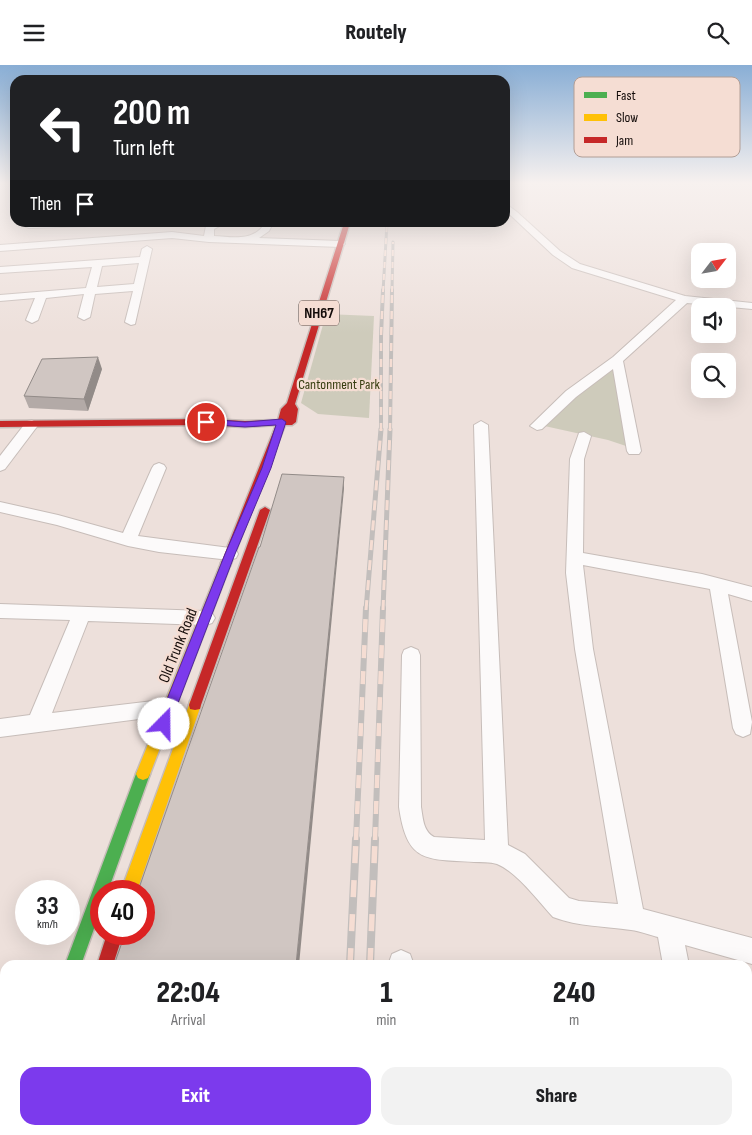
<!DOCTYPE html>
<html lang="en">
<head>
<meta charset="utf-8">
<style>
  :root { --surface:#fff; --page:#f2f2f2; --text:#202124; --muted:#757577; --accent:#7c3aed }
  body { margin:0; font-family:"Sofia Sans Condensed",sans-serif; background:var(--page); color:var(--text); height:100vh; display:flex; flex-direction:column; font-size:19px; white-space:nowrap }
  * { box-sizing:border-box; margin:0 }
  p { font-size:16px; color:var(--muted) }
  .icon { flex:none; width:28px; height:28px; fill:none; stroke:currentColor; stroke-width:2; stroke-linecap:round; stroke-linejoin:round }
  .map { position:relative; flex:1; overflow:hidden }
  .panel { position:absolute; left:0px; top:895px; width:752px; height:175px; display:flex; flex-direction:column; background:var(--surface); border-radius:15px 15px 0 0; box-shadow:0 5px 20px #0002 }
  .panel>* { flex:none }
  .banner { position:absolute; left:10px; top:10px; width:500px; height:152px; border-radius:15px; box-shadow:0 5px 20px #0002; background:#202124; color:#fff; overflow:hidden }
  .needle { width:32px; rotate:59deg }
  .controls { position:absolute; left:691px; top:178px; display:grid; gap:10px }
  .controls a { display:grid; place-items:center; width:45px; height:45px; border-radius:10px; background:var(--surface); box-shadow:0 5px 20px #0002; font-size:25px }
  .speed { position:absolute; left:15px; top:815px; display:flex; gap:10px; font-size:25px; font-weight:700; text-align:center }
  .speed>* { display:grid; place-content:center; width:65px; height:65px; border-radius:50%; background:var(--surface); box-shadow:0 5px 20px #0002; line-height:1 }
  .speed small { font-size:12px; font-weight:400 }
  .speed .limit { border:8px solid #d22; background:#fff; color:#111 }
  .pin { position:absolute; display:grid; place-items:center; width:42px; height:42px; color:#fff; margin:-21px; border:2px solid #fff; border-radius:50%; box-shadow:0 1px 5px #0007 }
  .me { position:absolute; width:55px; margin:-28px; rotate:22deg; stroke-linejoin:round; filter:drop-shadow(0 0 4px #0008) }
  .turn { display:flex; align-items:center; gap:18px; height:105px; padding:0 20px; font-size:22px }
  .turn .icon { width:65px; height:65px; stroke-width:2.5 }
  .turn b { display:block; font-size:35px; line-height:42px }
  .then { display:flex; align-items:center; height:48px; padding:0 20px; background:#0003; gap:10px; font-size:19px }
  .eta { display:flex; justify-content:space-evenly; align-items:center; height:85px; text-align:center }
  .eta b { font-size:30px; font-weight:800; line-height:35px }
  .cta { display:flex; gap:10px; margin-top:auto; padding:10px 20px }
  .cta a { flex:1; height:58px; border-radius:15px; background:var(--accent); color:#fff; font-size:20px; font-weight:800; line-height:58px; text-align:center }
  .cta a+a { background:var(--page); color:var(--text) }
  header { display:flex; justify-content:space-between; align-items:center; height:65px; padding:0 20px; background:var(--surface); font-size:22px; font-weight:800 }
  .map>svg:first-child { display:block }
  .green { fill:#cecbbb }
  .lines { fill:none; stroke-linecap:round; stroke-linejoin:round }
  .street-casing { stroke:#c7bdb9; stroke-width:2 }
  .fast-casing { stroke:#c7bdb9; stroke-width:3 }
  .slow-casing { stroke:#c7bdb9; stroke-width:3 }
  .jam-casing { stroke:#c7bdb9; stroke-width:3 }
  .street { fill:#fcfafa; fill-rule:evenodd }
  .fast { fill:#4caf50; fill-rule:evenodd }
  .slow { fill:#ffc107; fill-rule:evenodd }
  .jam { fill:#c62828; fill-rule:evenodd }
  .rail-far4-casing { stroke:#c2bebc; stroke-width:3 }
  .rail-far3-casing { stroke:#c2bebc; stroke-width:4 }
  .rail-far2-casing { stroke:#c2bebc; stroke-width:5 }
  .rail-far1-casing { stroke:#c2bebc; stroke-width:6 }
  .rail-casing { stroke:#c2bebc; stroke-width:8 }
  .rail-far4 { stroke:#f5ddd3; stroke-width:2; stroke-dasharray:6; stroke-linecap:butt }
  .rail-far3 { stroke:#f5ddd3; stroke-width:2.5; stroke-dasharray:8; stroke-linecap:butt }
  .rail-far2 { stroke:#f5ddd3; stroke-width:3; stroke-dasharray:10; stroke-linecap:butt }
  .rail-far1 { stroke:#f5ddd3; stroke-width:4.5; stroke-dasharray:13; stroke-linecap:butt }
  .rail { stroke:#f5ddd3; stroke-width:5.5; stroke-dasharray:17; stroke-linecap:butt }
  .wall { fill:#b3aaa7 }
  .shaded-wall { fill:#928b88 }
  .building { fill:#d0c6c2; stroke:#928b88 }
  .route { fill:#7c3aed; stroke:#51269a }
  .labels { text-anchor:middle; stroke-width:4.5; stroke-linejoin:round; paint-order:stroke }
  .far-park-label { font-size:14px; fill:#373d10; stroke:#f5ddd3 }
  .shield { fill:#f5ddd3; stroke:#574a46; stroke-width:1 }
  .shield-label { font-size:15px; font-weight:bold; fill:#130b09 }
  .street-label { font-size:16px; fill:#130b09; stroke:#f5ddd3 }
  .key { fill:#f5ddd3; stroke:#b19e96; stroke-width:1 }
  .key-label { font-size:14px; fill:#130b09 }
</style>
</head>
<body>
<header><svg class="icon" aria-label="menu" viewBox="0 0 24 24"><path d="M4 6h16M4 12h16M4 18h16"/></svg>Routely<svg class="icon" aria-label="search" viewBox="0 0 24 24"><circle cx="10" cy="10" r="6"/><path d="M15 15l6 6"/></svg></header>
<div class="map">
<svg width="752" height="1070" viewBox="0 0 752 1070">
  <rect width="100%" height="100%" fill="#ede0db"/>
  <g class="green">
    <polygon points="326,249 374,251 369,353 318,349 301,338"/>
    <polygon points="614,299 632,383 608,375 540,360"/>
  </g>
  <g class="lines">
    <defs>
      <g id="street">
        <polygon points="505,138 517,147 560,186 580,199 685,231 752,238 752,244 687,238 623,296 641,386 639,389 629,389 627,386 613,304 576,332 542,364 537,365 530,361 566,326 613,292 676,235 572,203 553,190 505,145"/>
        <polygon points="26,158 98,158 93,161 29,163 26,162"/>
        <path d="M214,158H225L214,164V171C232,172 254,177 265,158H273L269,166L259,173L340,176L345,179L340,182L209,177L172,173L0,186V180L172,167L204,171L206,161Z"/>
        <path d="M147,181L152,184L135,259L131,260L125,257L133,226L95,229L90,252L84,255L78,252L84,229L46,233L38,255L32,258L26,255L35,233L0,236V230L86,223L92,202L0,208V202L140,192L142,184ZM139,198L134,219L97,222L102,201Z"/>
        <polygon points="32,355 39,359 5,404 0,406 0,391 27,356"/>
        <path d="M481,356L488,360L508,780L525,789L569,833L579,836L618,839L575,584L566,508L570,394L579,368L584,367L591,371L584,394L583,488L702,509L752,522V536L728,529L752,657L750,669L743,672L736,669L733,663L710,524L583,500L593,584L643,844L752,873V899L685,880L689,900H663L658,872C650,870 640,866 631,865C605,861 579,862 553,852C538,836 517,807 497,799C490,797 481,797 474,797C425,794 407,798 399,742L402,590L404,585L411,582L418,585L420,590L421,742C423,753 423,766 434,772L485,775L474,360Z"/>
        <polygon points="159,398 164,400 166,403 138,471 230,483 236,485 238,489 236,493 230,495 159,487 128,481 57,460 0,447 0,437 58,450 123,468 152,403 154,400"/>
        <polygon points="0,539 206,546 212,548 215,553 212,558 206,560 88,556 52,648 170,634 177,636 180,642 177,648 170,650 0,672 0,654 30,650 70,555 0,553"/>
        <polygon points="401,885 410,889 414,900 388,900 392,889"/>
        <polygon points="389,1065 419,1065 420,1070 390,1070"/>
        <polygon points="694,1065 724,1065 725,1070 695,1070"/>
      </g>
      <g id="fast">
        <polygon points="143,703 148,705 150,709 108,826 101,826 101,844 81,900 65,900 136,709 138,705"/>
        <polygon points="6,1065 24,1065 22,1070 4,1070"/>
      </g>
      <g id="slow">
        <polygon points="226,494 231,498 150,709 148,713 143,715 138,713 136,709 221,498"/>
        <polygon points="195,635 200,636 201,640 137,826 121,826 189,640 190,636"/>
        <polygon points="40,1065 58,1065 56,1070 38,1070"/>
      </g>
      <g id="jam">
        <polygon points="344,158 350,158 295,339 298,344 296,357 292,360 285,360 230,501 226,502 221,498 276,360 245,362 206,360 0,362 0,356 206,354 245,356 278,355 281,344 287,338"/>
        <polygon points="265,442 270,445 201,640 200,644 195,645 190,644 189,640 260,445"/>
        <polygon points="107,869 123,869 113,900 97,900"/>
      </g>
    </defs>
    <use href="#street" class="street-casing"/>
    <use href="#fast" class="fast-casing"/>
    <use href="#slow" class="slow-casing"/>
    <use href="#jam" class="jam-casing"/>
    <use href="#street" class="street"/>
    <use href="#fast" class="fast"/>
    <use href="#slow" class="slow"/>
    <use href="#jam" class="jam"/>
    <defs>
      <g id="rail-far4">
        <polyline points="383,227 387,158"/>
        <polyline points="392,227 393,177"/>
      </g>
      <g id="rail-far3">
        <polyline points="381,366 381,271 383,225"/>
        <polyline points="390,366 392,225"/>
      </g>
      <g id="rail-far2">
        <polyline points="366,545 381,364"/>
        <polyline points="383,545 390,364"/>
      </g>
      <g id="rail-far1">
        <polyline points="356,775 366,543"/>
        <polyline points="375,775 383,543"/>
      </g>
      <g id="rail">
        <polyline points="350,900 356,774"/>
        <polyline points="370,900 375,774"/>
        <polyline points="341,1065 341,1070"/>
        <polyline points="364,1065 364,1070"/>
      </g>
    </defs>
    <use href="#rail-far4" class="rail-far4-casing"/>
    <use href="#rail-far3" class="rail-far3-casing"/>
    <use href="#rail-far2" class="rail-far2-casing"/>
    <use href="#rail-far1" class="rail-far1-casing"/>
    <use href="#rail" class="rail-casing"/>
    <use href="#rail-far4" class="rail-far4"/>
    <use href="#rail-far3" class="rail-far3"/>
    <use href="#rail-far2" class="rail-far2"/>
    <use href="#rail-far1" class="rail-far1"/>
    <use href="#rail" class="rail"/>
  </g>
  <g class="wall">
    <polygon points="102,304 88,346 29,343 24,331"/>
    <polygon points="134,1065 283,1065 283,1070 197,1070"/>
  </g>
  <g class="shaded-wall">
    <polygon points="98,292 102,304 88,346 84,334"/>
    <polygon points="344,412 344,424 299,900 296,900"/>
    <polygon points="280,1065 283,1065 283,1070 279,1070"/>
  </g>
  <g class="building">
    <polygon points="98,292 84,334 24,331 42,294"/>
    <polygon points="282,409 344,412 296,900 114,900 125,869 144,869 144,826 138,826 259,482 260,482"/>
    <polygon points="156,1065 280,1065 279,1070 220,1070"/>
  </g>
  <linearGradient id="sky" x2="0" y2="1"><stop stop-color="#89aed5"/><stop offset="0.44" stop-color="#f7f1ef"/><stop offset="1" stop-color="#f7f1ef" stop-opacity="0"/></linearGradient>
  <rect width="752" height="268" fill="url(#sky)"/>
  <polygon class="route" points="206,354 245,357 282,354 286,357 271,403 235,489 170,659 168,663 164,665 159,663 157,659 225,489 262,403 276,360 245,362 203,359 203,355"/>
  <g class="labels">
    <g class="far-park-label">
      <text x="339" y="324">Cantonment Park</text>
    </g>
    <rect class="shield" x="299" y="235.5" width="40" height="25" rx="4"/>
    <g class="shield-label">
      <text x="319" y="253">NH67</text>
    </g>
    <g class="street-label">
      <text transform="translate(177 580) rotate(-68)" y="6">Old Trunk Road</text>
    </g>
  </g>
  <rect x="574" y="12" width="166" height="80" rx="8" class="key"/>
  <rect x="584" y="27" width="23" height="6" fill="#4caf50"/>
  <rect x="584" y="49" width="23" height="7" fill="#ffc107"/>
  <rect x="584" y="72" width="23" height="6" fill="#c62828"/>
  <g class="key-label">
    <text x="616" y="35">Fast</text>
    <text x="616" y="57">Slow</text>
    <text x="616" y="80">Jam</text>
  </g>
</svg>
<div class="controls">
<a><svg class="needle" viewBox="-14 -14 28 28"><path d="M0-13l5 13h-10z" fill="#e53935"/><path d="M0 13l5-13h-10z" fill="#757577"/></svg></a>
<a><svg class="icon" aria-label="sound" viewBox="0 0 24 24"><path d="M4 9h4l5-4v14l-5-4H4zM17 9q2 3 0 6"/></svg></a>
<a><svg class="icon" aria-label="search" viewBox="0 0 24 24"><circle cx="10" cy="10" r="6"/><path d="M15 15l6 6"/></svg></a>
</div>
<div class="speed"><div>33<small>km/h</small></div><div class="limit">40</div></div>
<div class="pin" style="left:206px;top:357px;background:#d93025"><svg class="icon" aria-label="arrive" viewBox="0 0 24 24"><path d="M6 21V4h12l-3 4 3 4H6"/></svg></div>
<svg class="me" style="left:164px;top:659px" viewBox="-20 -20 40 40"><circle r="19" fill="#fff"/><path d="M0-13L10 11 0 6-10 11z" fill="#7c3aed"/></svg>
<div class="banner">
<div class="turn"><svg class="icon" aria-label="left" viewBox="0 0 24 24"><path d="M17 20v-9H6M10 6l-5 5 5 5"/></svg><div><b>200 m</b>Turn left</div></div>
<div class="then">Then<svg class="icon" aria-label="arrive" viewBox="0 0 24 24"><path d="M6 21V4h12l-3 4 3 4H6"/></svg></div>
</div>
<section class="panel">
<div class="eta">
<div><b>22:04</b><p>Arrival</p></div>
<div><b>1</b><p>min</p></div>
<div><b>240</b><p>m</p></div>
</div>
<div class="cta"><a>Exit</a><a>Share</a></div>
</section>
</div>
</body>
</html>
